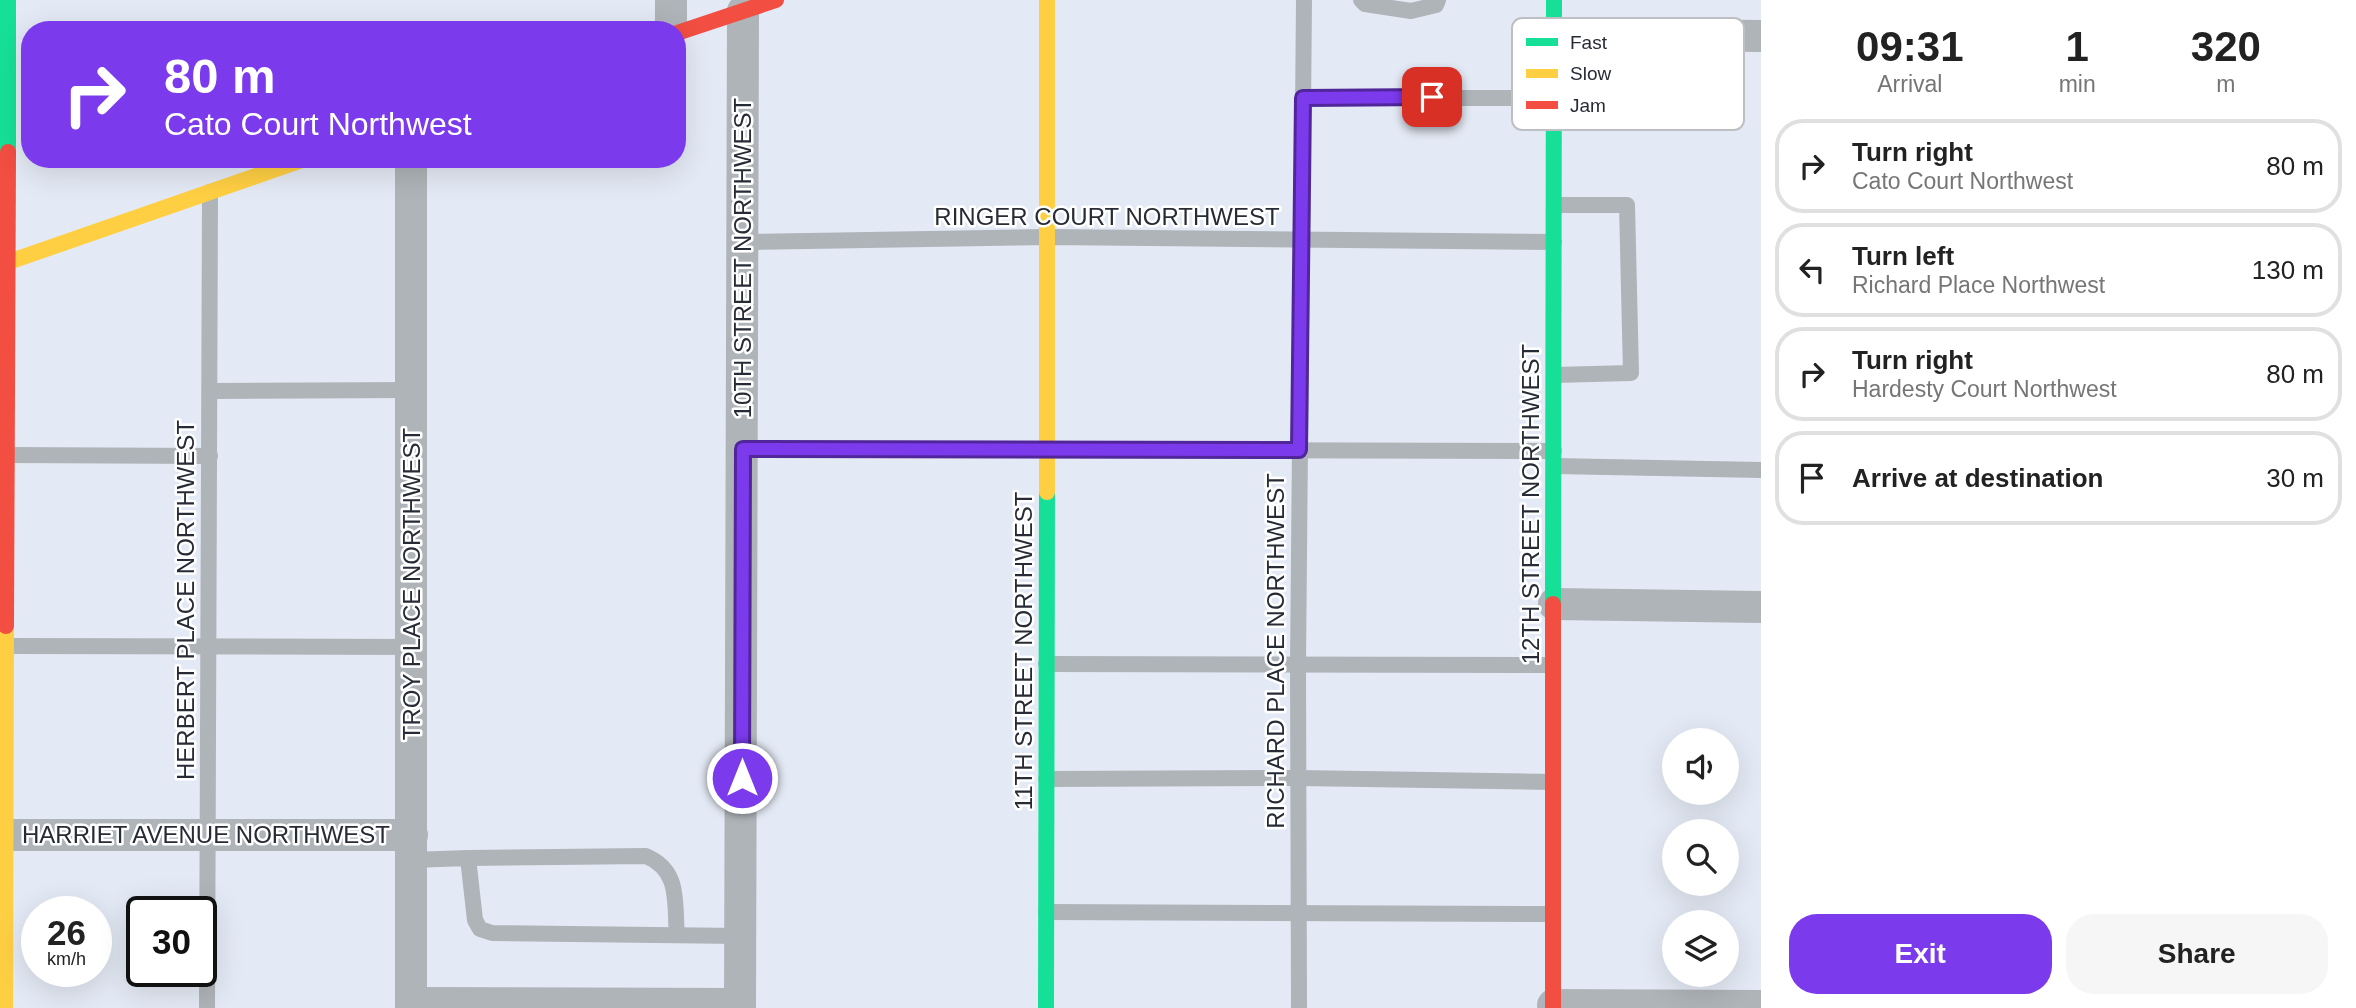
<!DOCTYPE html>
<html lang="en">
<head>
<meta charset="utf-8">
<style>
  :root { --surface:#fff; --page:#f6f6f6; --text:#222; --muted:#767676; --line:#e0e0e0; --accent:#7c3aed }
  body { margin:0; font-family:Helvetica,sans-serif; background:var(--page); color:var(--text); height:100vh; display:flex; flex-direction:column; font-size:26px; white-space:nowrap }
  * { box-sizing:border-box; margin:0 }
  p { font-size:23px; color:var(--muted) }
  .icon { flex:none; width:38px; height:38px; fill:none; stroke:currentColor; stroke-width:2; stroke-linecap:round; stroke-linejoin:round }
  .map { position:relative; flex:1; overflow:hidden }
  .drawer { display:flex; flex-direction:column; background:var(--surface); width:595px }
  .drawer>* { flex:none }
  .hud { position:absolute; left:21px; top:21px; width:665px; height:147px; border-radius:28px; box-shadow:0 7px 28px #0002; background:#7c3aed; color:#fff; overflow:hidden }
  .tools { position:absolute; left:1662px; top:728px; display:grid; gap:14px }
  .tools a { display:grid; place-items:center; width:77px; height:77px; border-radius:50%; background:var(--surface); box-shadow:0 7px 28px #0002; font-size:35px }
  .speed { position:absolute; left:21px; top:896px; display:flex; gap:14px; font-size:35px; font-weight:700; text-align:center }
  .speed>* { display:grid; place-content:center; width:91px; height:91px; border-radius:50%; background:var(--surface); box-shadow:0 7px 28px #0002; line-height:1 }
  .speed small { font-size:18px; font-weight:400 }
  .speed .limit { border:4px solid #111; border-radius:10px; background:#fff; color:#111 }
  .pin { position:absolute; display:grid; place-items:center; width:60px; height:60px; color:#fff; margin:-30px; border-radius:14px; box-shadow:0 4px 10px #0006 }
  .me { position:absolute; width:77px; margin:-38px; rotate:0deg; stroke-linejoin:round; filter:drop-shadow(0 0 5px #0008) }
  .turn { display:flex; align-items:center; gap:24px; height:147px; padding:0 28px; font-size:32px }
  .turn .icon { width:91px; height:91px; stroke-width:2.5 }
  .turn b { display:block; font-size:49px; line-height:60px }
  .eta { display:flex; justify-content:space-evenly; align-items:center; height:119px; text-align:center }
  .eta b { font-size:42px; font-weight:800; line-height:49px }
  .primary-button { display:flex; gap:14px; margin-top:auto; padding:14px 28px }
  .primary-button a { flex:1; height:80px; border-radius:28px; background:var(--accent); color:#fff; font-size:28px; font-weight:800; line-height:80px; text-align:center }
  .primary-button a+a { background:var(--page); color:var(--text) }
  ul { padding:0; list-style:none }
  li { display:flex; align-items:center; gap:21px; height:94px; margin:0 14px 10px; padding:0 14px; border:4px solid var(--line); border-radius:28px }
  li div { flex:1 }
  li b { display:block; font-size:26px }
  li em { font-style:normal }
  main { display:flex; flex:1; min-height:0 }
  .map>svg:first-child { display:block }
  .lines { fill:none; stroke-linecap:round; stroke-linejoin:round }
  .lane { stroke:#afb4b9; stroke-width:16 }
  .street { stroke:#afb4b9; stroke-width:32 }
  .fast { stroke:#16e098; stroke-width:16 }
  .slow { stroke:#ffcf43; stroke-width:16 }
  .jam { stroke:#f24e42; stroke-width:16 }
  .route-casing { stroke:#51269a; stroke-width:18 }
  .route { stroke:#7c3aed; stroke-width:12 }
  .labels { text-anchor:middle; stroke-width:5; stroke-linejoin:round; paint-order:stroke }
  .street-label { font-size:24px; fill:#272b35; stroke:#fff }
  .key { fill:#fff; stroke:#bebfc2; stroke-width:2 }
  .key-label { font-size:19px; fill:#272b35 }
</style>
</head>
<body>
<main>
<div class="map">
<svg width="1761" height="1008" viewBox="0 0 1761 1008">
  <rect width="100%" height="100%" fill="#e4eaf5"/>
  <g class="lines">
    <g class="lane">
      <polyline points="1361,0 1365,4 1411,11 1436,5 1438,0"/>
      <polyline points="1303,98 1554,98"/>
      <polyline points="743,242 1047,237 1554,242"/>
      <polyline points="1554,375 1631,373 1627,205 1554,205"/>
      <polyline points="210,391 411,390"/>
      <polyline points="743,449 1554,451"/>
      <polyline points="7,455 210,456"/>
      <polyline points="1554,466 1761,470"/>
      <polyline points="6,646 412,647"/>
      <polyline points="1046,664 1553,665"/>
      <polyline points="1046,779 1298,778 1553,782"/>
      <path d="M468,858L646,856C681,871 674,902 677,935"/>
      <polyline points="412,860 468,858 475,920 480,929 492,933 740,936"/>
      <polyline points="1046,912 1553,914"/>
      <polyline points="207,1008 210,192"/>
      <polyline points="1299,1008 1298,665 1304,0"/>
    </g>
    <g class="street">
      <polyline points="671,0 671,30"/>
      <polyline points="1554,34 1761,36"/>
      <polyline points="1554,604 1761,607"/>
      <polyline points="0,835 412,835"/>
      <polyline points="411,1003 740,1004"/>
      <polyline points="1553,1005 1761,1006"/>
      <polyline points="411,1008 411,159"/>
      <polyline points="740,1008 743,11"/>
    </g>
    <g class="fast">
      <polyline points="8,152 8,0"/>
      <polyline points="1553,604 1554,0"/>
      <polyline points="1046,1008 1047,492"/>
    </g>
    <g class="slow">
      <polyline points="0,265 305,159"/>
      <polyline points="1047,492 1047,0"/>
      <polyline points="5,1008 6,626"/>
    </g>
    <g class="jam">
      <polyline points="677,33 776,0"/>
      <polyline points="6,626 8,152"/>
      <polyline points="1553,1008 1553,604"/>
    </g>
  </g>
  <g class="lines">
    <defs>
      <polyline id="route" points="742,778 743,449 1299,450 1303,98 1432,97"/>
    </defs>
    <use href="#route" class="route-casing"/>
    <use href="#route" class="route"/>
  </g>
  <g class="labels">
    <g class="street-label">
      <text x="1107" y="225">RINGER COURT NORTHWEST</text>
      <text transform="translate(743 258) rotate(-90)" y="8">10TH STREET NORTHWEST</text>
      <text transform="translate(1531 504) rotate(-90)" y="8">12TH STREET NORTHWEST</text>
      <text transform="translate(412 584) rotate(-90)" y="8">TROY PLACE NORTHWEST</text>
      <text transform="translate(186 600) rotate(-90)" y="8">HERBERT PLACE NORTHWEST</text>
      <text transform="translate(1024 651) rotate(-90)" y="8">11TH STREET NORTHWEST</text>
      <text transform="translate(1276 651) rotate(-90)" y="8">RICHARD PLACE NORTHWEST</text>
      <text x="206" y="843">HARRIET AVENUE NORTHWEST</text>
    </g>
  </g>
  <rect x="1512" y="18" width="232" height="112" rx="10" class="key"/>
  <rect x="1526" y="38" width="32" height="8" fill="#16e098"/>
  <rect x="1526" y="69" width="32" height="9" fill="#ffcf43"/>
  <rect x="1526" y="101" width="32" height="8" fill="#f24e42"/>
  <g class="key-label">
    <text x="1570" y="49">Fast</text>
    <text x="1570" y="80">Slow</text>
    <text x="1570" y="112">Jam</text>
  </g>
</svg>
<div class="tools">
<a><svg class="icon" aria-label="sound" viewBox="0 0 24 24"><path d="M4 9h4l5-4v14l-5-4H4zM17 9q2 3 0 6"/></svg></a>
<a><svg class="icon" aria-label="search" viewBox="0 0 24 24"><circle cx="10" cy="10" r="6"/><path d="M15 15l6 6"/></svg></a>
<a><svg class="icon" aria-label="layers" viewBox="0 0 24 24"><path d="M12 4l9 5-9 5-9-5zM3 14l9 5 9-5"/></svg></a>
</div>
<div class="speed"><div>26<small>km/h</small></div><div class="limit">30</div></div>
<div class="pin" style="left:1432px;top:97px;background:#d93025"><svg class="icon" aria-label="arrive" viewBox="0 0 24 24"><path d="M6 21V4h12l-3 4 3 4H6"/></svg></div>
<svg class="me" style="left:742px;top:778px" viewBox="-20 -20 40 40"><circle r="17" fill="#7c3aed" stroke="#fff" stroke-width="3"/><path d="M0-11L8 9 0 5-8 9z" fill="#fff"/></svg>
<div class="hud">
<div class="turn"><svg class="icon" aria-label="right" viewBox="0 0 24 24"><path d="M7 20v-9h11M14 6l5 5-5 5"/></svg><div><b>80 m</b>Cato Court Northwest</div></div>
</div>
</div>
<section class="drawer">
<div class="eta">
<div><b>09:31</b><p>Arrival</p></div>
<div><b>1</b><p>min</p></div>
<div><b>320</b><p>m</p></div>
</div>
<ul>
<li><svg class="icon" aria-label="right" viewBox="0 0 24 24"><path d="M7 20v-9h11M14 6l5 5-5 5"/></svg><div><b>Turn right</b><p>Cato Court Northwest</p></div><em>80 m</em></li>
<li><svg class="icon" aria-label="left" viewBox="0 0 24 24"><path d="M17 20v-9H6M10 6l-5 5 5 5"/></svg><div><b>Turn left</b><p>Richard Place Northwest</p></div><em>130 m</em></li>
<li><svg class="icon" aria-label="right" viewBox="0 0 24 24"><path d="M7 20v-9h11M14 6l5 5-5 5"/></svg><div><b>Turn right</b><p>Hardesty Court Northwest</p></div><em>80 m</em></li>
<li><svg class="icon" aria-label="arrive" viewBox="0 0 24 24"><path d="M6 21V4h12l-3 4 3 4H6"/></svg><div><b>Arrive at destination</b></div><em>30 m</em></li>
</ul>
<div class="primary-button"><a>Exit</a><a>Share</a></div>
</section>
</main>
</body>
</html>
